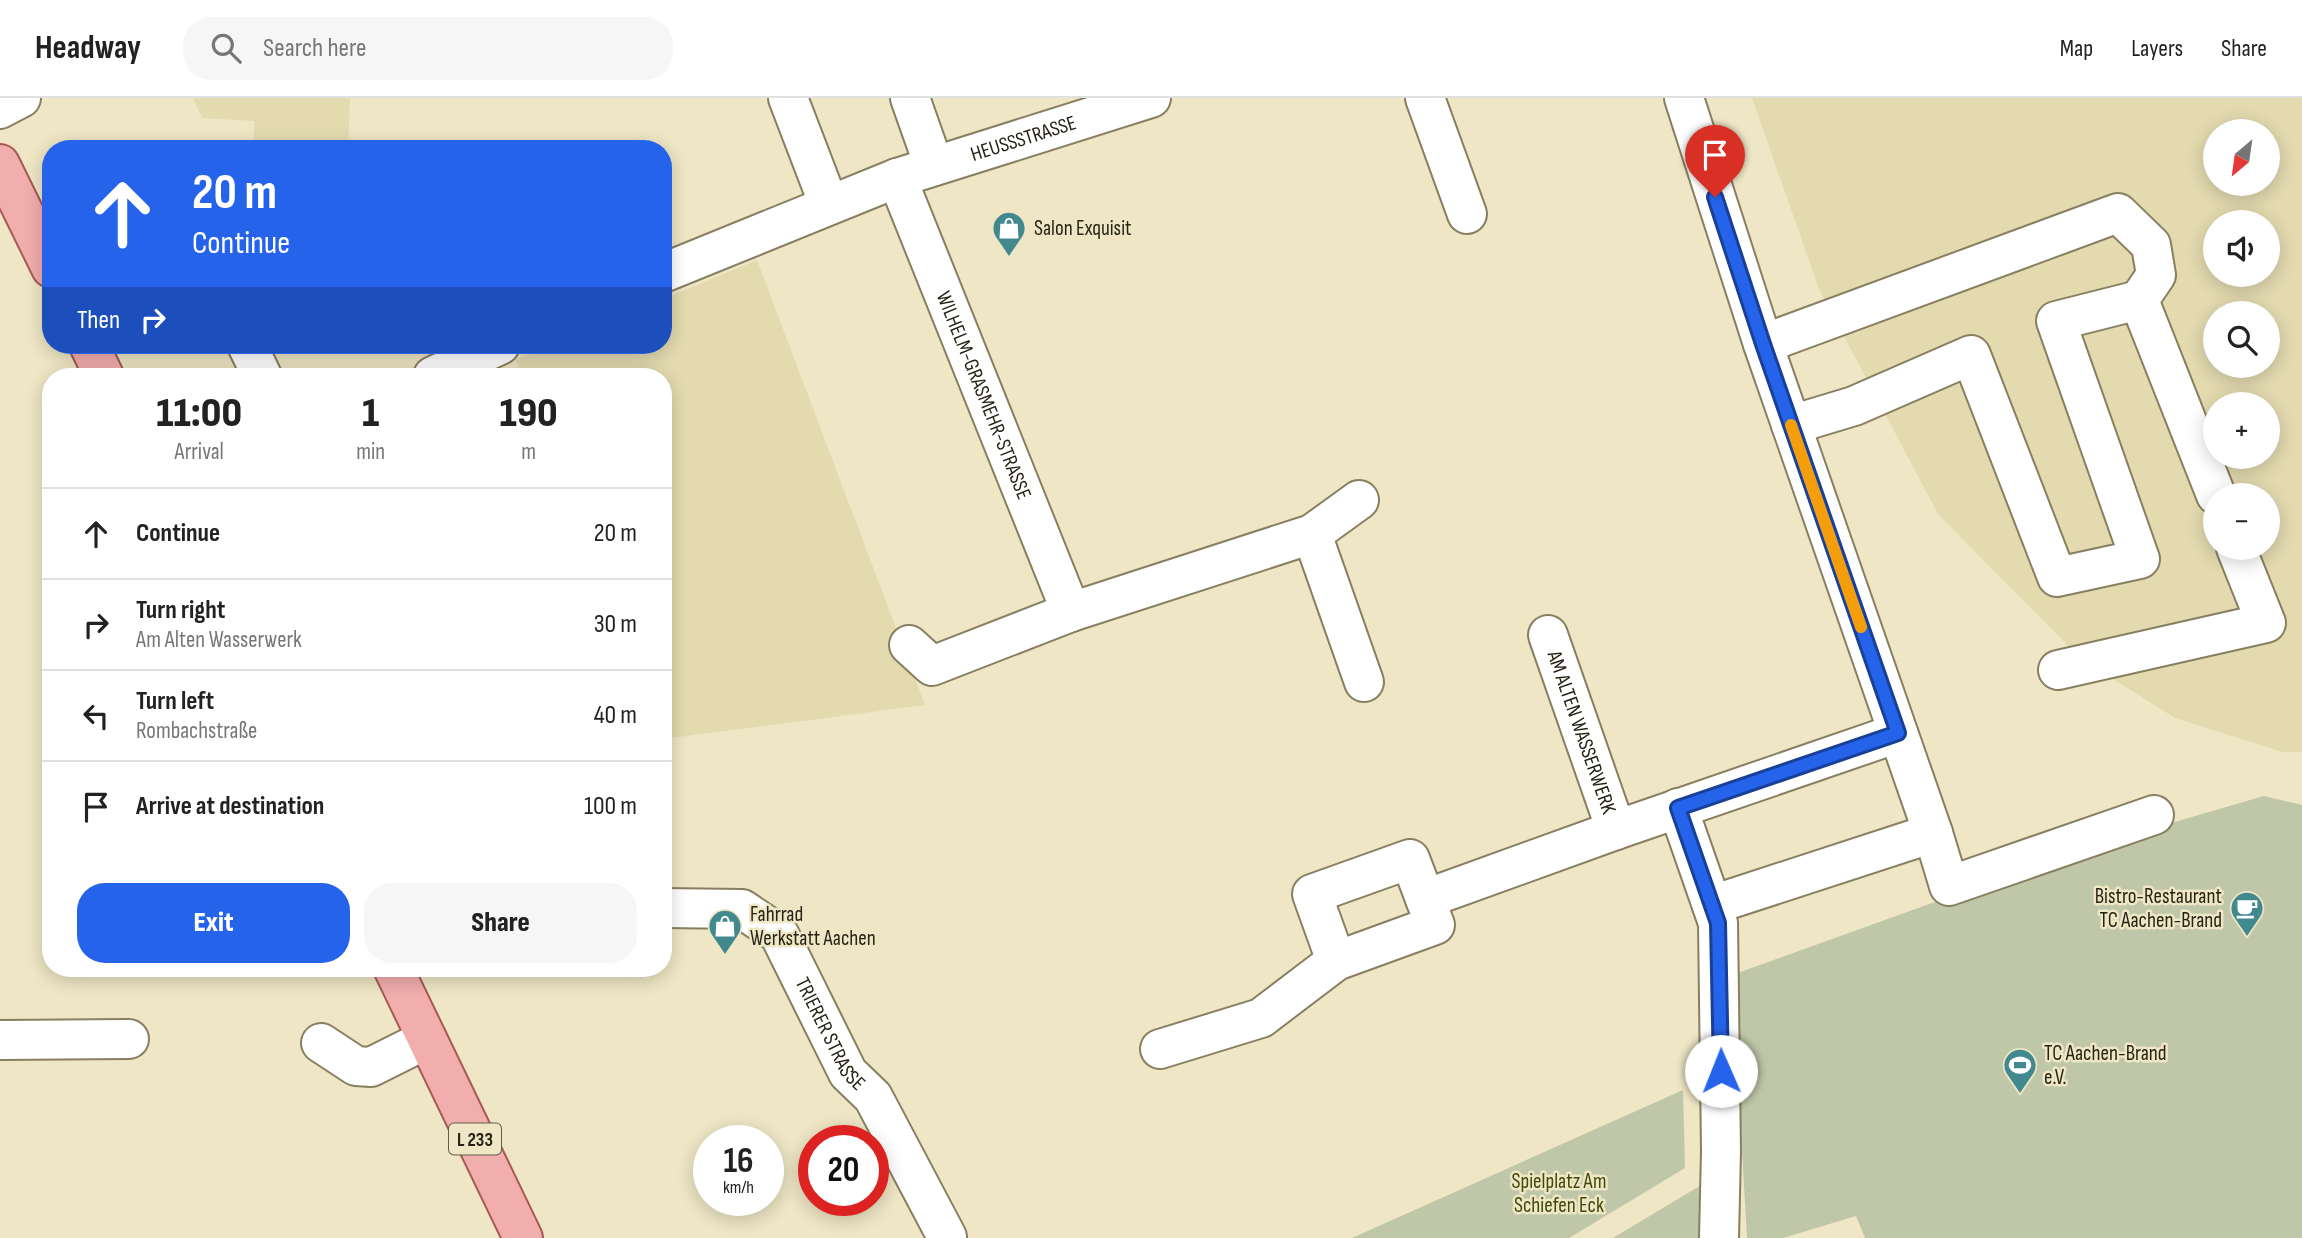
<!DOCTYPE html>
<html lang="en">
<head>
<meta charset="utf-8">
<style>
  :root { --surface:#fff; --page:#f6f6f6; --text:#222; --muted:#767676; --line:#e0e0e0; --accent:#2563eb }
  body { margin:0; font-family:"Sofia Sans Condensed",sans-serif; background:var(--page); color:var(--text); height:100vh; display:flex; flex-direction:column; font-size:26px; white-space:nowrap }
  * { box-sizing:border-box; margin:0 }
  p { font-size:23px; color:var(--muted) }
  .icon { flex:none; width:38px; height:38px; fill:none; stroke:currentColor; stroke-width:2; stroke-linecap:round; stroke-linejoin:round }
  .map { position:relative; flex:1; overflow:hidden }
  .sheet { position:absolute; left:42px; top:270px; width:630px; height:609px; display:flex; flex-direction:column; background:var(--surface); border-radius:28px; box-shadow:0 4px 18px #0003 }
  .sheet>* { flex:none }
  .hud { position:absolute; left:42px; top:42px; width:630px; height:214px; border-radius:28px; box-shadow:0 4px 18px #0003; background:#2563eb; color:#fff; overflow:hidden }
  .needle { width:46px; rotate:209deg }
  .tools { position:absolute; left:2203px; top:21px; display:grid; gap:14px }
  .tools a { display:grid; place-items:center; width:77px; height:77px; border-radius:50%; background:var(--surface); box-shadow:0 4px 18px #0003; font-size:35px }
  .speed { position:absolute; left:693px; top:1027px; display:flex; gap:14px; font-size:35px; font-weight:700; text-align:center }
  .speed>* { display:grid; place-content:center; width:91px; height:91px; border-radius:50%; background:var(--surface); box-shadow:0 4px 18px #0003; line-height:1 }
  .speed small { font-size:18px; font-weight:400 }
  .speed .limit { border:10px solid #d22; background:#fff; color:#111 }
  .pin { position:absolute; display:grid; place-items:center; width:60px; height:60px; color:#fff; margin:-72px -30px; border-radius:50% 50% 50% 0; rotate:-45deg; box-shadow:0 0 7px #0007 }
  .pin .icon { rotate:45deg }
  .me { position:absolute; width:77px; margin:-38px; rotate:359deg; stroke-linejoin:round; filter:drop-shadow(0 0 5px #0008) }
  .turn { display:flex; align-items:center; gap:24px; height:147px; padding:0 35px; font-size:32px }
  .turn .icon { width:91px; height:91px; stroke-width:2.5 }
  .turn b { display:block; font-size:49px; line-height:60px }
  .then { display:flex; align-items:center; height:66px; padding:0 35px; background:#0003; gap:14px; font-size:26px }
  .eta { display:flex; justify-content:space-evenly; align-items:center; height:119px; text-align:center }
  .eta b { font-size:42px; font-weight:800; line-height:49px }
  .action { display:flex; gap:14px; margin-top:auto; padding:14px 35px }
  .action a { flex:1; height:80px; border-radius:28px; background:var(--accent); color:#fff; font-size:28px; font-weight:800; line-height:80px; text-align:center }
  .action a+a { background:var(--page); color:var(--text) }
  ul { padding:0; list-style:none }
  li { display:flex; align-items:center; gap:21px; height:91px; padding:0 35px; border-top:2px solid var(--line) }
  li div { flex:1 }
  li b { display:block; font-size:26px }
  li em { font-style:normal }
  header { display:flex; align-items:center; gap:42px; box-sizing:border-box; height:98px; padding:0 35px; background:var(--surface); border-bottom:2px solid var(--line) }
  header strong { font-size:33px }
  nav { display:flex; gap:38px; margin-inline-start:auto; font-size:24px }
  .search { width:490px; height:63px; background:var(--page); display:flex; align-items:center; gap:18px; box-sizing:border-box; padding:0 24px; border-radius:28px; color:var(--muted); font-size:26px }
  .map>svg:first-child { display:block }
  .built { fill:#e3dab0; fill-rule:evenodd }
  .green { fill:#bfc7a8 }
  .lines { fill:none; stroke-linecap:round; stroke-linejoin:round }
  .minor-casing { stroke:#877f60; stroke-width:42 }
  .major-casing { stroke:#a55a55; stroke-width:42 }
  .minor { stroke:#fff; stroke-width:38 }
  .major { stroke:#f2adad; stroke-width:38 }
  .route-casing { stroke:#184099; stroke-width:18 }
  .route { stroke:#2563eb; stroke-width:12 }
  .slow { stroke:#f59e0b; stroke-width:12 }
  .labels { text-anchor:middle; stroke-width:5; stroke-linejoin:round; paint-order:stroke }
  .shield { fill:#eee6c4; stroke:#625e4a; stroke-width:2 }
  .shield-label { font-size:19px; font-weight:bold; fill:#262316 }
  .street-label { font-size:21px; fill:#262316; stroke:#eee6c4 }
  .poi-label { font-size:21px; fill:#262316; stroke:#eee6c4; text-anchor:start }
  .park-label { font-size:21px; fill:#3e490b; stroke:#eee6c4 }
</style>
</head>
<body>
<header>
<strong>Headway</strong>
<div class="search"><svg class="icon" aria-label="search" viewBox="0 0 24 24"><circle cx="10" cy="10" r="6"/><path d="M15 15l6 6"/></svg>Search here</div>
<nav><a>Map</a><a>Layers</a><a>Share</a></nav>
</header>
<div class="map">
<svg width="2302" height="1140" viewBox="0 0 2302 1140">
  <rect width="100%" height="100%" fill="#eee6c4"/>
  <g class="built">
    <polygon points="193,0 350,0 348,51 254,51 254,23 202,20"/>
    <path d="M1752,0H2302V654H2283L2175,620L2080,560L1938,416L1819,191ZM2216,33H2268V86H2216ZM2216,124H2268V177H2216ZM2216,215H2268V268H2216ZM2216,306H2268V359H2216ZM2216,397H2268V450H2216Z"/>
    <polygon points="757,162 925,607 663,641 663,278 523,278 515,262 551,247 663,247 663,201"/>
  </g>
  <g class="green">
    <polygon points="2264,698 2302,707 2302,1140 1865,1140 1856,1118 1783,1140 1747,1140 1732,877 2085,750"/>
    <polygon points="1683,992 1685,1070 1569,1140 1352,1140"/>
    <polygon points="1703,1086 1706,1140 1613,1140"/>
  </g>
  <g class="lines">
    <defs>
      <g id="minor">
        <polyline points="788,0 829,107"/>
        <polyline points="910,0 934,68"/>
        <polyline points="1425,0 1467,116"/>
        <polyline points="1684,0 1763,246 1933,735 1712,807"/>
        <polyline points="0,11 21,0"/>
        <path id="s1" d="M897,80L1071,514"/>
        <path id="s2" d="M663,175L897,80L1151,0"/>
        <polyline points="1763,246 2118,115 2151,147 2156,177 2139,202 2216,397"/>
        <polyline points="247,247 262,278"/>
        <polyline points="433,278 500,247"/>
        <polyline points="1791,327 1854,308 1971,257 2057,479 2140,461 2056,223 2139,202"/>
        <polyline points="1312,436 1364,584"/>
        <path id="s3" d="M1548,537L1616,732"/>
        <polyline points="909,547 932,568 1071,514 1312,436 1359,402"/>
        <polyline points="2058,572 2266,525 2236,450"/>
        <polyline points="1678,710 1718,825 1721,1053 1719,1140"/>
        <polyline points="1933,735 1949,788 2154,717"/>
        <polyline points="1425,801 1616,732 1898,635"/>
        <path id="s4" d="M663,810L742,811L779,836L848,975L873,999L947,1139"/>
        <polyline points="0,942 129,941"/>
        <polyline points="321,945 356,968 371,969 427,941"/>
        <polyline points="1160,951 1261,920 1336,863 1435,827 1410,761 1312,796 1336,863"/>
      </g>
      <g id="major">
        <polyline points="0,66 51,170"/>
        <polyline points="89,247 104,278"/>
        <polyline points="393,870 523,1140"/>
      </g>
    </defs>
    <use href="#minor" class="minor-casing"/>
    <use href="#major" class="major-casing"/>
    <use href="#minor" class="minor"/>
    <use href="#major" class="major"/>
  </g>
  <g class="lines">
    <defs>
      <polyline id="route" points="1715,99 1763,246 1898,635 1678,710 1718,825 1721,973"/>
    </defs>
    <use href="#route" class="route-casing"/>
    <use href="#route" class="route"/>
    <polyline class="slow" points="1791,327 1861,529"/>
  </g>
  <defs>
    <symbol id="shop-pin" viewBox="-11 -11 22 30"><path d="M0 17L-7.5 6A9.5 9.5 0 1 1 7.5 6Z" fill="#41898e" stroke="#eee6c4"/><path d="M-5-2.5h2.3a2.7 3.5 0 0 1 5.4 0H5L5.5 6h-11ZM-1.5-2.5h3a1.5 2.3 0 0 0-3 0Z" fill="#fff"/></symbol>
    <symbol id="cafe-pin" viewBox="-11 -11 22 30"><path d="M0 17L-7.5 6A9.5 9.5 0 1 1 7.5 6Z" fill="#41898e" stroke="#eee6c4"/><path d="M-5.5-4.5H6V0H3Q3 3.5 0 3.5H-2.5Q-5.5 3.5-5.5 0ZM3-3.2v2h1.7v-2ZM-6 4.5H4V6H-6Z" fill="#fff"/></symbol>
    <symbol id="stadium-pin" viewBox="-11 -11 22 30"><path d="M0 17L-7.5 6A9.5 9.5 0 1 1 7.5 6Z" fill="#41898e" stroke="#eee6c4"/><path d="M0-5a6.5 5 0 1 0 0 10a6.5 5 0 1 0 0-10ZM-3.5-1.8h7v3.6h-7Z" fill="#fff"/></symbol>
  </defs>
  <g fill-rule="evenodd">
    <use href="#shop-pin" x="990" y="111" width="38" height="52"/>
    <use href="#cafe-pin" x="2228" y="791" width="38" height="52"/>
    <use href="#shop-pin" x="706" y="809" width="38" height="52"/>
    <use href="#stadium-pin" x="2001" y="948" width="38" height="52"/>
  </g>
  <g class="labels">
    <rect class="shield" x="449" y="1025.5" width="52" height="31" rx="5"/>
    <g class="shield-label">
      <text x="475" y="1048">L 233</text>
    </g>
    <g class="street-label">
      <text dy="7" stroke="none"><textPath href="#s2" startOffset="385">HEUSSSTRASSE</textPath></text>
      <text dy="7" stroke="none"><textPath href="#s1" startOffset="234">WILHELM-GRASMEHR-STRASSE</textPath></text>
      <text dy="7" stroke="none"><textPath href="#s3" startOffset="103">AM ALTEN WASSERWERK</textPath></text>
      <text dy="7" stroke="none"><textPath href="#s4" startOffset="236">TRIERER STRASSE</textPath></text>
    </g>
    <g class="poi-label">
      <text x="1034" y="137">Salon Exquisit</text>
      <text x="2222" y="805" text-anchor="end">Bistro-Restaurant<tspan x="2222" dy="24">TC Aachen-Brand</tspan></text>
      <text x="750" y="823">Fahrrad<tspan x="750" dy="24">Werkstatt Aachen</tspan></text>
      <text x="2044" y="962">TC Aachen-Brand<tspan x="2044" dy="24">e.V.</tspan></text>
    </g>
    <g class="park-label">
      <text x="1559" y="1090">Spielplatz Am<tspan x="1559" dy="24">Schiefen Eck</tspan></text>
    </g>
  </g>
</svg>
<div class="tools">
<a><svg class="needle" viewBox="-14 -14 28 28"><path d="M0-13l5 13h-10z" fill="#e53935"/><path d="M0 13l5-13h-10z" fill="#767676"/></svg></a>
<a><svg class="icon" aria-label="sound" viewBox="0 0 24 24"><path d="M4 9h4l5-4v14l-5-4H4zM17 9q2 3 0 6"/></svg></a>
<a><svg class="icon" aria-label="search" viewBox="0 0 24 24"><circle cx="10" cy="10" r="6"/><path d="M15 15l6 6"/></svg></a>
<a>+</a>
<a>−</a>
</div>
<div class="speed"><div>16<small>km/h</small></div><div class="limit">20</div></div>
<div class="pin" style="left:1715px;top:99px;background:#d93025"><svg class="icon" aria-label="arrive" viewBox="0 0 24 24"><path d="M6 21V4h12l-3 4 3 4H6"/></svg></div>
<svg class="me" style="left:1721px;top:973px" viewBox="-20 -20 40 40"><circle r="19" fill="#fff"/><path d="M0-13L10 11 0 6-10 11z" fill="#2563eb"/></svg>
<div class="hud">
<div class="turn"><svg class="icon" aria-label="ahead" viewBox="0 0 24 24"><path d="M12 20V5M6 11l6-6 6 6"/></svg><div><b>20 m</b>Continue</div></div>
<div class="then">Then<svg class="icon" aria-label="right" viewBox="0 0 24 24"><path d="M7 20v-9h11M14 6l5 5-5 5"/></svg></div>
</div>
<section class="sheet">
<div class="eta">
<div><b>11:00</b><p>Arrival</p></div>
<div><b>1</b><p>min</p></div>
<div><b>190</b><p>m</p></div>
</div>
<ul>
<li><svg class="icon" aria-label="ahead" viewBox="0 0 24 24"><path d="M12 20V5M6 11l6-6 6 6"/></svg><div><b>Continue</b></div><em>20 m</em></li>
<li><svg class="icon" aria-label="right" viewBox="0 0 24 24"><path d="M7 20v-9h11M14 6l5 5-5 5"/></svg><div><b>Turn right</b><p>Am Alten Wasserwerk</p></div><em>30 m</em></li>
<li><svg class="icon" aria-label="left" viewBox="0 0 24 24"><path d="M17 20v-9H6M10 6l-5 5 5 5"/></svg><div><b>Turn left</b><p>Rombachstraße</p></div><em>40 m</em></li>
<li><svg class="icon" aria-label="arrive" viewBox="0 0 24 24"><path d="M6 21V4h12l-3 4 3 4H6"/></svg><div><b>Arrive at destination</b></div><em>100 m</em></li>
</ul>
<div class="action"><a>Exit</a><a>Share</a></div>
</section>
</div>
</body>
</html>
